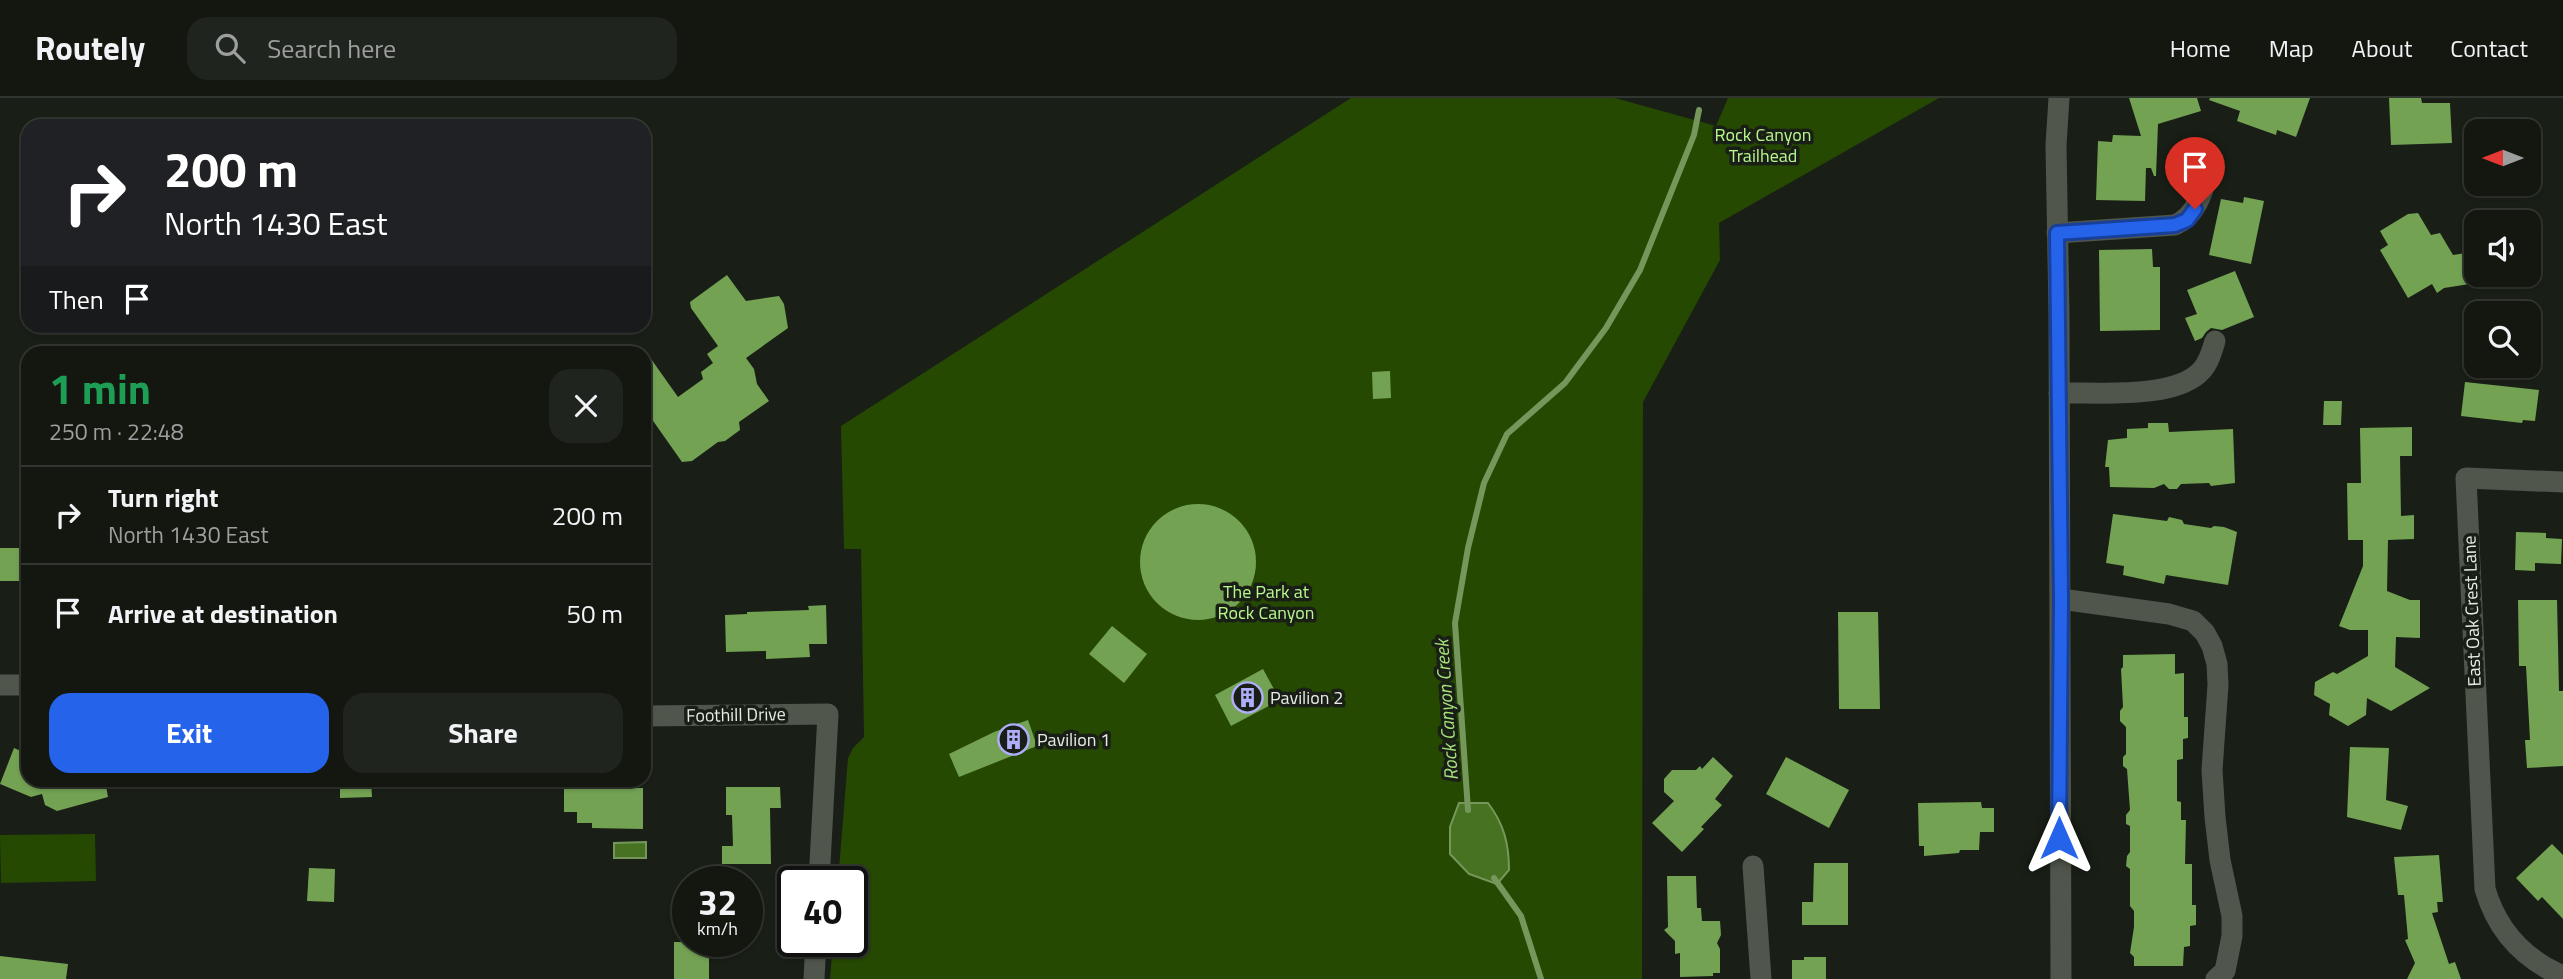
<!DOCTYPE html>
<html lang="en">
<head>
<meta charset="utf-8">
<style>
  :root { --surface:#131710; --page:#20241e; --text:#f1f3f6; --muted:#9d9f9f; --line:#323630; --accent:#2563eb }
  body { margin:0; font-family:"Titillium Web",sans-serif; background:var(--page); color:var(--text); height:100vh; display:flex; flex-direction:column; font-size:26px; white-space:nowrap }
  * { box-sizing:border-box; margin:0 }
  p { font-size:23px; color:var(--muted) }
  .icon { flex:none; width:38px; height:38px; fill:none; stroke:currentColor; stroke-width:2; stroke-linecap:round; stroke-linejoin:round }
  .map { position:relative; flex:1; overflow:hidden }
  .details { position:absolute; left:21px; top:248px; width:630px; height:441px; display:flex; flex-direction:column; background:var(--surface); border-radius:21px; box-shadow:0 2px 5px #0004,0 0 0 2px var(--line) }
  .details>* { flex:none }
  .banner { position:absolute; left:21px; top:21px; width:630px; height:214px; border-radius:21px; box-shadow:0 2px 5px #0004,0 0 0 2px var(--line); background:#202124; color:#fff; overflow:hidden }
  .needle { width:46px; rotate:270deg }
  .fabs { position:absolute; left:2464px; top:21px; display:grid; gap:14px }
  .fabs a { display:grid; place-items:center; width:77px; height:77px; border-radius:14px; background:var(--surface); box-shadow:0 2px 5px #0004,0 0 0 2px var(--line); font-size:35px }
  .speed { position:absolute; left:672px; top:768px; display:flex; gap:14px; font-size:35px; font-weight:700; text-align:center }
  .speed>* { display:grid; place-content:center; width:91px; height:91px; border-radius:50%; background:var(--surface); box-shadow:0 2px 5px #0004,0 0 0 2px var(--line); line-height:1 }
  .speed small { font-size:18px; font-weight:400 }
  .speed .limit { border:4px solid #111; border-radius:10px; background:#fff; color:#111 }
  .pin { position:absolute; display:grid; place-items:center; width:60px; height:60px; color:#fff; margin:-72px -30px; border-radius:50% 50% 50% 0; rotate:-45deg; box-shadow:0 0 7px #0007 }
  .pin .icon { rotate:45deg }
  .me { position:absolute; width:77px; margin:-38px; rotate:0deg; stroke-linejoin:round; filter:drop-shadow(0 0 5px #0008) }
  .turn { display:flex; align-items:center; gap:24px; height:147px; padding:0 28px; font-size:32px }
  .turn .icon { width:91px; height:91px; stroke-width:2.5 }
  .turn b { display:block; font-size:49px; line-height:60px }
  .then { display:flex; align-items:center; height:66px; padding:0 28px; background:#0003; gap:14px; font-size:26px }
  .round { display:grid; place-items:center; flex:none; width:74px; height:74px; border-radius:21px; background:var(--page) }
  .head { display:flex; align-items:center; justify-content:space-between; height:119px; padding:0 28px }
  h1 { font-size:42px; font-weight:700; line-height:52px; color:#1e9e55 }
  .action { display:flex; gap:14px; margin-top:auto; padding:14px 28px }
  .action a { flex:1; height:80px; border-radius:21px; background:var(--accent); color:#fff; font-size:28px; font-weight:700; line-height:80px; text-align:center }
  .action a+a { background:var(--page); color:var(--text) }
  ul { padding:0; list-style:none }
  li { display:flex; align-items:center; gap:21px; height:98px; padding:0 28px; border-top:2px solid var(--line) }
  li div { flex:1 }
  li b { display:block; font-size:26px }
  li em { font-style:normal }
  header { display:flex; align-items:center; gap:42px; box-sizing:border-box; height:98px; padding:0 35px; background:var(--surface); border-bottom:2px solid var(--line) }
  header strong { font-size:33px }
  nav { display:flex; gap:38px; margin-inline-start:auto; font-size:24px }
  .search { width:490px; height:63px; background:var(--page); display:flex; align-items:center; gap:18px; box-sizing:border-box; padding:0 24px; border-radius:21px; color:var(--muted); font-size:26px }
  .map>svg:first-child { display:block }
  .green { fill:#254900 }
  .water { fill:#467222; stroke:#76975c; stroke-width:2 }
  .lines { fill:none; stroke-linecap:round; stroke-linejoin:round }
  .stream { stroke:#76975c; stroke-width:6 }
  .building { fill:#73a253 }
  .minor { stroke:#50564c; stroke-width:21 }
  .route-casing { stroke:#184099; stroke-width:18 }
  .route { stroke:#2563eb; stroke-width:12 }
  .labels { text-anchor:middle; stroke-width:7; stroke-linejoin:round; paint-order:stroke }
  .park-label { font-size:18px; fill:#b8f78d; stroke:#191f16 }
  .street-label { font-size:18px; fill:#e7ece5; stroke:#191f16 }
  .poi-label { font-size:18px; fill:#e7ece5; stroke:#191f16; text-anchor:start }
  .water-label { font-size:19px; font-style:italic; fill:#a6e47b; stroke:#191f16 }
</style>
</head>
<body>
<header>
<strong>Routely</strong>
<div class="search"><svg class="icon" aria-label="search" viewBox="0 0 24 24"><circle cx="10" cy="10" r="6"/><path d="M15 15l6 6"/></svg>Search here</div>
<nav><a>Home</a><a>Map</a><a>About</a><a>Contact</a></nav>
</header>
<div class="map">
<svg width="2563" height="881" viewBox="0 0 2563 881">
  <rect width="100%" height="100%" fill="#191f16"/>
  <g class="green">
    <polygon points="1351,0 1615,0 1716,28 1728,0 1939,0 1719,125 1720,162 1643,304 1642,881 830,881 833,844 852,844 852,784 838,784 848,660 853,650 864,639 861,451 844,451 841,328"/>
    <polygon points="95,736 96,783 1,785 0,737"/>
  </g>
  <g class="water">
    <path d="M1459,705H1488C1504,726 1509,746 1509,772L1497,786L1469,776L1450,756V729Z"/>
    <polygon points="646,744 646,760 614,760 614,745"/>
  </g>
  <g class="lines">
    <g class="stream">
      <polyline points="1468,712 1455,525 1468,450 1484,385 1507,336 1565,285 1606,230 1640,172 1694,37 1699,12"/>
      <polyline points="1494,780 1521,818 1541,881"/>
    </g>
  </g>
  <g class="building">
    <polygon points="2129,0 2197,0 2201,13 2158,26 2156,78 2154,78 2151,70 2146,70 2145,103 2096,102 2098,43 2112,44 2113,37 2141,38"/>
    <polygon points="2210,0 2310,0 2296,39 2277,32 2276,37 2237,23 2240,13 2209,2"/>
    <polygon points="2389,0 2421,0 2422,5 2450,5 2452,45 2391,47"/>
    <polygon points="2244,99 2264,103 2251,166 2209,157 2221,101 2243,105"/>
    <polygon points="2418,115 2431,137 2440,135 2453,157 2466,155 2476,149 2476,185 2444,190 2437,195 2432,186 2408,200 2380,152 2388,147 2380,133 2408,116"/>
    <polygon points="2152,151 2153,169 2160,169 2160,232 2100,233 2099,152"/>
    <polygon points="2235,173 2254,219 2222,232 2211,230 2206,234 2202,240 2195,243 2185,220 2197,216 2187,192"/>
    <polygon points="727,177 746,203 779,198 784,206 788,230 746,260 754,271 757,286 769,303 739,324 740,332 725,343 718,344 692,363 682,364 644,310 644,251 678,299 703,281 701,274 713,265 707,256 718,248 691,210 690,204"/>
    <polygon points="1390,273 1391,300 1373,301 1372,274"/>
    <polygon points="2465,284 2539,292 2535,323 2523,322 2522,325 2461,318"/>
    <polygon points="2324,303 2342,303 2341,327 2323,327"/>
    <polygon points="2148,325 2168,325 2169,334 2233,331 2235,385 2211,388 2209,385 2181,386 2177,391 2169,391 2164,386 2154,390 2110,389 2109,369 2105,369 2108,342 2127,340 2127,331 2148,330"/>
    <polygon points="2412,329 2412,358 2400,358 2401,418 2414,417 2414,441 2388,442 2387,493 2410,502 2420,502 2420,540 2396,539 2395,569 2430,590 2391,613 2367,600 2366,617 2348,628 2329,617 2330,606 2314,597 2315,584 2333,574 2337,576 2368,558 2368,532 2350,532 2339,528 2363,468 2363,442 2348,442 2347,385 2361,385 2360,330"/>
    <circle cx="1198" cy="464" r="58"/>
    <polygon points="2113,416 2167,423 2169,419 2182,422 2184,426 2211,430 2214,428 2224,429 2237,434 2228,487 2166,477 2164,486 2123,477 2124,468 2106,465"/>
    <polygon points="2516,434 2546,435 2546,440 2562,441 2561,466 2535,465 2535,473 2515,472"/>
    <rect x="0" y="450" width="28" height="33"/>
    <polygon points="2518,502 2557,502 2559,593 2563,593 2563,668 2527,670 2525,642 2530,642 2526,568 2519,568"/>
    <polygon points="826,507 827,546 809,546 810,559 766,561 766,553 726,554 725,517 747,516 747,514 809,512 808,508"/>
    <polygon points="1838,514 1878,514 1880,611 1839,611"/>
    <polygon points="1112,528 1147,556 1124,585 1089,556"/>
    <polygon points="2175,556 2175,576 2184,575 2184,619 2188,619 2188,640 2183,641 2183,661 2177,662 2177,703 2181,704 2181,722 2186,722 2185,766 2192,766 2192,807 2196,807 2196,827 2190,828 2190,848 2184,849 2183,868 2134,868 2134,859 2130,855 2134,829 2134,813 2130,808 2130,771 2126,768 2127,758 2130,754 2130,728 2126,726 2126,717 2130,712 2127,671 2123,668 2123,659 2126,656 2126,629 2120,623 2120,613 2123,609 2121,571 2123,569 2123,557"/>
    <polygon points="1263,571 1280,602 1231,628 1215,597"/>
    <polygon points="1028,622 1037,648 959,679 949,656 994,634"/>
    <polygon points="2350,649 2389,650 2386,702 2408,708 2401,732 2347,719"/>
    <polygon points="14,650 28,656 28,682 105,682 108,699 57,713 45,707 42,696 31,699 0,686"/>
    <polygon points="1713,659 1733,678 1715,701 1722,707 1701,729 1704,731 1682,754 1652,725 1674,703 1664,694 1664,681 1672,672 1696,672 1700,668 1702,671"/>
    <polygon points="1786,659 1849,692 1829,730 1766,696"/>
    <polygon points="340,682 371,682 372,699 340,700"/>
    <polygon points="726,689 780,689 781,710 770,710 771,766 722,766 722,748 733,748 732,717 726,717"/>
    <polygon points="564,690 643,690 643,731 592,730 592,725 577,725 577,714 564,714"/>
    <polygon points="1981,704 1982,710 1994,710 1994,734 1980,734 1979,752 1960,752 1959,755 1924,758 1924,748 1919,748 1918,705"/>
    <polygon points="2552,746 2563,757 2563,821 2542,799 2538,803 2516,780"/>
    <polygon points="2439,757 2443,804 2437,804 2438,814 2432,815 2449,866 2455,864 2461,881 2407,881 2415,865 2405,842 2408,841 2404,797 2398,797 2394,759"/>
    <polygon points="1814,765 1848,765 1848,827 1802,827 1802,804 1813,804"/>
    <polygon points="309,770 335,771 334,804 307,803"/>
    <polygon points="1667,778 1696,778 1697,810 1701,810 1702,823 1720,823 1721,837 1717,845 1720,851 1720,875 1713,875 1713,878 1680,879 1680,855 1675,856 1675,843 1664,832 1668,829"/>
    <polygon points="674,844 704,844 704,856 709,856 709,881 674,881"/>
    <polygon points="0,858 68,866 66,881 0,881"/>
    <polygon points="1804,859 1826,859 1826,881 1792,881 1792,862 1804,862"/>
  </g>
  <g class="lines">
    <g class="minor">
      <polyline points="2059,0 2056,47 2059,215 2061,881"/>
      <path d="M2057,135L2175,127C2200,116 2204,87 2212,62"/>
      <path d="M2059,295C2096,294 2176,302 2202,272C2209,264 2212,253 2215,243"/>
      <path d="M2563,384L2466,380L2485,791C2497,832 2523,861 2563,878"/>
      <polyline points="2061,501 2169,516 2193,523 2205,535 2212,548 2217,566 2218,587 2212,672 2215,719 2220,762 2232,818 2232,838 2225,873 2216,881"/>
      <polyline points="0,587 28,587"/>
      <polyline points="644,618 828,616 819,784"/>
      <polyline points="1753,768 1761,881"/>
      <polyline points="814,881 816,844"/>
    </g>
  </g>
  <g class="lines">
    <defs>
      <polyline id="route" points="2059,740 2061,501 2057,135 2175,127 2187,122 2195,111"/>
    </defs>
    <use href="#route" class="route-casing"/>
    <use href="#route" class="route"/>
  </g>
  <defs>
    <symbol id="building-ring" viewBox="-11 -11 22 22"><circle r="9.5" fill="#191f16" stroke="#afaefa" stroke-width="1.5"/><path d="M-4-6H4V6H1V3H-1V6H-4ZM-2.5-4.3h1.7v1.8h-1.7ZM.8-4.3h1.7v1.8H.8ZM-2.5-1h1.7V.8h-1.7ZM.8-1h1.7V.8H.8Z" fill="#afaefa"/></symbol>
  </defs>
  <g fill-rule="evenodd">
    <use href="#building-ring" x="1230" y="582" width="35" height="35"/>
    <use href="#building-ring" x="996" y="624" width="35" height="35"/>
  </g>
  <g class="labels">
    <g class="park-label">
      <text x="1763" y="43">Rock Canyon<tspan x="1763" dy="21">Trailhead</tspan></text>
      <text x="1266" y="500">The Park at<tspan x="1266" dy="21">Rock Canyon</tspan></text>
    </g>
    <g class="street-label">
      <text transform="translate(2472 513) rotate(-92)" y="6">East Oak Crest Lane</text>
      <text transform="translate(736 617) rotate(-1)" y="6">Foothill Drive</text>
    </g>
    <g class="poi-label">
      <text x="1270" y="606">Pavilion 2</text>
      <text x="1037" y="648">Pavilion 1</text>
    </g>
    <g class="water-label">
      <text transform="translate(1446 612) rotate(-94)" y="7">Rock Canyon Creek</text>
    </g>
  </g>
</svg>
<div class="fabs">
<a><svg class="needle" viewBox="-14 -14 28 28"><path d="M0-13l5 13h-10z" fill="#e53935"/><path d="M0 13l5-13h-10z" fill="#9d9f9f"/></svg></a>
<a><svg class="icon" aria-label="sound" viewBox="0 0 24 24"><path d="M4 9h4l5-4v14l-5-4H4zM17 9q2 3 0 6"/></svg></a>
<a><svg class="icon" aria-label="search" viewBox="0 0 24 24"><circle cx="10" cy="10" r="6"/><path d="M15 15l6 6"/></svg></a>
</div>
<div class="speed"><div>32<small>km/h</small></div><div class="limit">40</div></div>
<div class="pin" style="left:2195px;top:111px;background:#d93025"><svg class="icon" aria-label="arrive" viewBox="0 0 24 24"><path d="M6 21V4h12l-3 4 3 4H6"/></svg></div>
<svg class="me" style="left:2059px;top:740px" viewBox="-20 -20 40 40"><path d="M0-17L14 15 0 8-14 15z" fill="#2563eb" stroke="#fff" stroke-width="4"/></svg>
<div class="banner">
<div class="turn"><svg class="icon" aria-label="right" viewBox="0 0 24 24"><path d="M7 20v-9h11M14 6l5 5-5 5"/></svg><div><b>200 m</b>North 1430 East</div></div>
<div class="then">Then<svg class="icon" aria-label="arrive" viewBox="0 0 24 24"><path d="M6 21V4h12l-3 4 3 4H6"/></svg></div>
</div>
<section class="details">
<div class="head"><div><h1>1 min</h1><p>250 m · 22:48</p></div><a class="round"><svg class="icon" aria-label="close" viewBox="0 0 24 24"><path d="M6 6l12 12M18 6L6 18"/></svg></a></div>
<ul>
<li><svg class="icon" aria-label="right" viewBox="0 0 24 24"><path d="M7 20v-9h11M14 6l5 5-5 5"/></svg><div><b>Turn right</b><p>North 1430 East</p></div><em>200 m</em></li>
<li><svg class="icon" aria-label="arrive" viewBox="0 0 24 24"><path d="M6 21V4h12l-3 4 3 4H6"/></svg><div><b>Arrive at destination</b></div><em>50 m</em></li>
</ul>
<div class="action"><a>Exit</a><a>Share</a></div>
</section>
</div>
</body>
</html>
